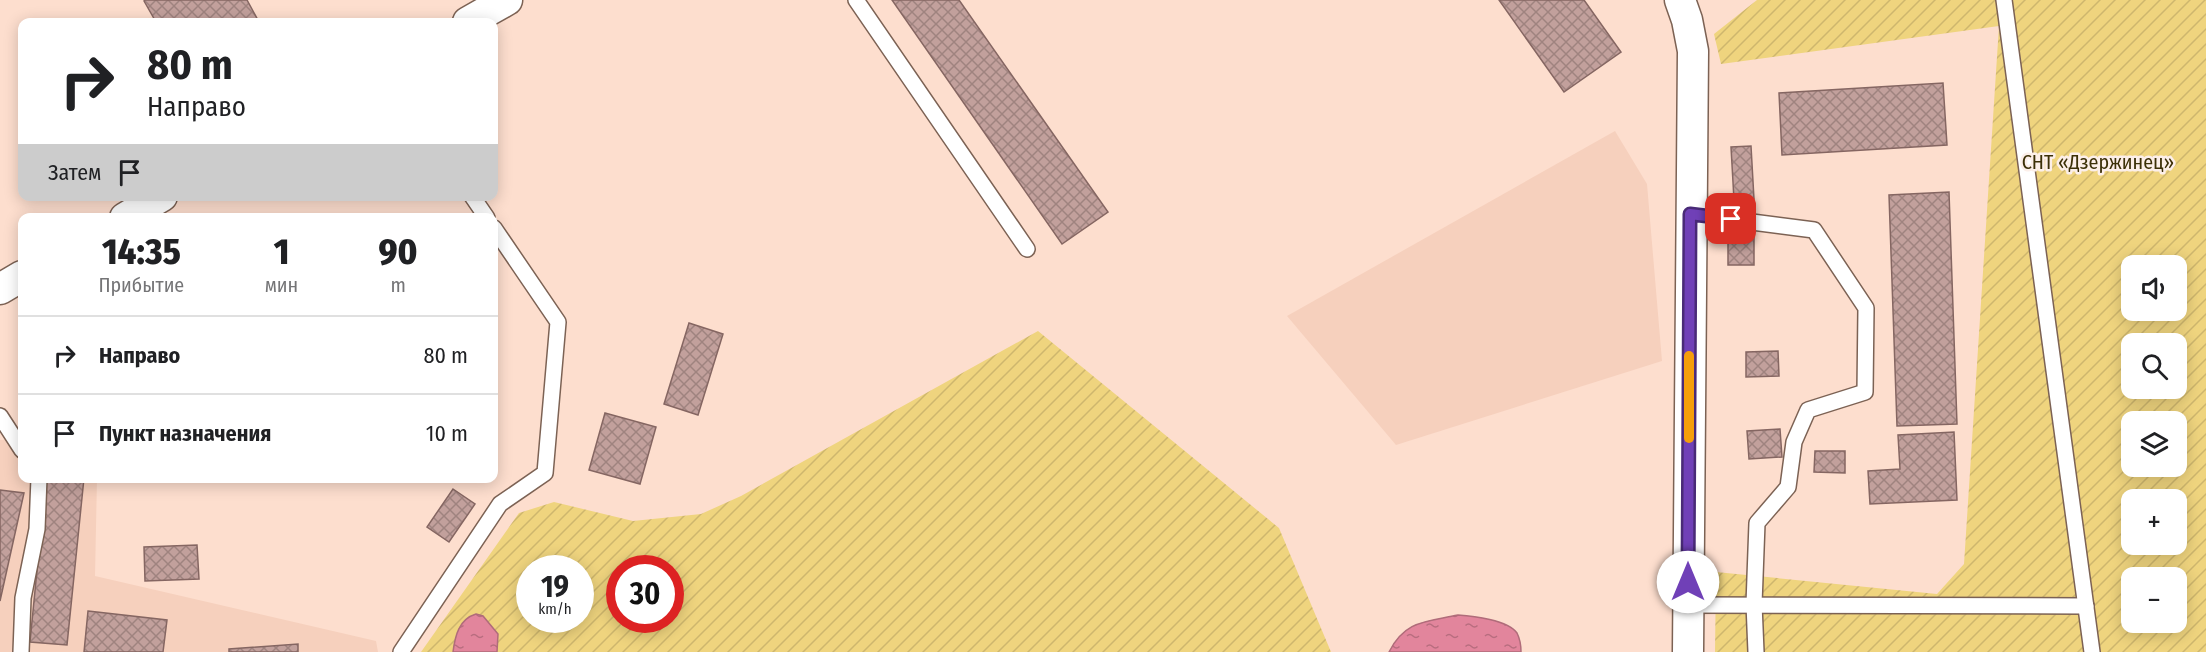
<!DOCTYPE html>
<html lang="ru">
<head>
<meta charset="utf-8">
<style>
  :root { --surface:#fff; --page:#f2f2f2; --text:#202124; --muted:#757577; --line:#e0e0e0 }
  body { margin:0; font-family:"Fira Sans Condensed",sans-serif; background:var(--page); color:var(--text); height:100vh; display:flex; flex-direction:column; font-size:22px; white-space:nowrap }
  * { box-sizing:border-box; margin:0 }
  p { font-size:20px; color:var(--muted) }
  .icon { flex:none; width:33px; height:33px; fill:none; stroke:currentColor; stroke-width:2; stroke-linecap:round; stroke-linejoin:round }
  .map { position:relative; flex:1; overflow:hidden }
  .sheet { position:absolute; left:18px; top:213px; width:480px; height:270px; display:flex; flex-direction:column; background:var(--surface); border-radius:12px; box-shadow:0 3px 15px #0003 }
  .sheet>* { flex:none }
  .banner { position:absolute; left:18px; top:18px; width:480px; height:183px; border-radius:12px; box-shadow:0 3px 15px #0003; background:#fff; color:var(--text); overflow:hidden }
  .controls { position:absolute; left:2121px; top:255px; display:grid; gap:12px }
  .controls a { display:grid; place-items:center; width:66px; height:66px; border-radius:12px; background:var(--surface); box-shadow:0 3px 15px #0003; font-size:30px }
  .speed { position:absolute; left:516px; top:555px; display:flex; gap:12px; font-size:30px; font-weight:700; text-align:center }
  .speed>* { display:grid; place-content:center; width:78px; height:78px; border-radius:50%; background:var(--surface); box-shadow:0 3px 15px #0003; line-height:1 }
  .speed small { font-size:15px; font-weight:400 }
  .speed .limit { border:9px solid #d22; background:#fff; color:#111 }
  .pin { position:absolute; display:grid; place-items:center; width:51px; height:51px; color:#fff; margin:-26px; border-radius:12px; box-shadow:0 3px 9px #0006 }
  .me { position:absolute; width:66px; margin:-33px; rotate:0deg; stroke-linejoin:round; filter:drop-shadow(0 0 4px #0008) }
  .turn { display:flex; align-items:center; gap:21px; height:126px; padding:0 30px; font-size:27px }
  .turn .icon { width:78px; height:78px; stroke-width:2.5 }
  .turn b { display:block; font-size:42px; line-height:51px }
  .then { display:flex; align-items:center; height:57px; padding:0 30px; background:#0003; gap:12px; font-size:22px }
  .eta { display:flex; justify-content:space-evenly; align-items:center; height:102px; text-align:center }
  .eta b { font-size:36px; font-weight:800; line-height:42px }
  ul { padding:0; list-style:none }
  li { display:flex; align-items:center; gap:18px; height:78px; padding:0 30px; border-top:2px solid var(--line) }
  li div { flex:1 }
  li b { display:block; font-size:22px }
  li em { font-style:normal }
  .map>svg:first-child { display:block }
  .built { fill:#f6d0bd }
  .garden { fill:url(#garden-furrows); fill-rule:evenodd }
  .water { fill:url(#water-ripples); stroke:#b06c7a; stroke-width:1.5 }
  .building { fill:url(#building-cross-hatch); stroke:#856662; stroke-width:1.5 }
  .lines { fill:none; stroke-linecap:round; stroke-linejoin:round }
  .lane-casing { stroke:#7c6254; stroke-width:18 }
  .street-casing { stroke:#7c6254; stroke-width:33 }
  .lane { stroke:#fff; stroke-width:15 }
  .street { stroke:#fff; stroke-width:30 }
  .route-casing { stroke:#492a77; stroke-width:15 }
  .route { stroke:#7040b7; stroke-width:10 }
  .slow { stroke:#f59e0b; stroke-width:10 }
  .labels { text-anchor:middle; stroke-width:5; stroke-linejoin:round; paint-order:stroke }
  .park-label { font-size:20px; fill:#3c3007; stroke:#fcefe9 }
</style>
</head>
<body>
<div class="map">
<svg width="2206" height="652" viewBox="0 0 2206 652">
  <defs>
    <pattern id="garden-furrows" width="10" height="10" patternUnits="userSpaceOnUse" patternTransform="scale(1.5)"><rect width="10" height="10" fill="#efd47e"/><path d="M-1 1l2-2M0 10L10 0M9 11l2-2" fill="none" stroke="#ceb66d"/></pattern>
    <pattern id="water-ripples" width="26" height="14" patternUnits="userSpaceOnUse" patternTransform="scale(1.5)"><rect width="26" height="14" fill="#e2859c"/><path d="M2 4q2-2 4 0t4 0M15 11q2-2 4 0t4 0" fill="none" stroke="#b86d7f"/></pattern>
    <pattern id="building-cross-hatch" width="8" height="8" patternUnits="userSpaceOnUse" patternTransform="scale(1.5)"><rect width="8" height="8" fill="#c2a09c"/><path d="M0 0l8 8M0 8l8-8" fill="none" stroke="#9f837f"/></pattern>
  </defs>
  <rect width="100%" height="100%" fill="#fddece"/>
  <g class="built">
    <polygon points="1615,131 1647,184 1662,361 1396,445 1287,316"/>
    <polygon points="22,439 22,478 97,479 95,576 376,641 378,652 0,652 0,440"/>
  </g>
  <g class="garden">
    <path d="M1757,0H2206V652H1715L1716,572L1937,594L1964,564L1999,26L1721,64L1714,34ZM2132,266H2176V310H2132ZM2132,344H2176V388H2132ZM2132,422H2176V466H2132ZM2132,500H2176V544H2132ZM2132,578H2176V622H2132Z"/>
    <path d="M1038,331L1279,528L1331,652H421L519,513L554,502L633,521L701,514L741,496ZM530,568H580V620H530ZM620,568H670V620H620Z"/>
  </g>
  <g class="water">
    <path d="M476,614L483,616L498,634L497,652H453C455,636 459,619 476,614Z"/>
    <path d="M1458,615C1473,616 1508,620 1517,633C1520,639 1521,645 1521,652H1389C1405,620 1426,622 1458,615Z"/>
  </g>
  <g class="building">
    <polygon points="145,0 247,0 259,22 156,22 144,1"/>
    <polygon points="892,0 959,0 1108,212 1062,244"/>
    <polygon points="1499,0 1584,0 1621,52 1564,92"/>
    <polygon points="1943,83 1947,145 1782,155 1779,93"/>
    <polygon points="1751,146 1754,199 1734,200 1731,147"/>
    <polygon points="1949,192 1957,424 1897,426 1889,195"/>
    <polygon points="1754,230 1754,265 1728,265 1728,231"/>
    <polygon points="689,323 723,334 698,415 664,404"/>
    <polygon points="1778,351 1779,376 1746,377 1746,352"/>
    <polygon points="605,413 656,427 640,484 589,470"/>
    <polygon points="1780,429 1782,457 1749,459 1747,431"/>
    <polygon points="1954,432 1957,500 1870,504 1868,471 1900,469 1898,435"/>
    <polygon points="1815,451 1845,451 1845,473 1814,472"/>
    <polygon points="46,478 84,478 67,645 30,642"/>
    <polygon points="453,489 475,504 449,542 427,527"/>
    <polygon points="0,490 24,493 0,601"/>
    <polygon points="197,545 199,579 145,581 144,547"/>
    <polygon points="88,611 167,620 163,652 84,652"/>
    <polygon points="298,644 298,652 229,652 229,649"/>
  </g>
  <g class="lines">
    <defs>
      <g id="lane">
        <polyline points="856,0 1027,249"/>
        <polyline points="2004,0 2092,652"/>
        <polyline points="472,196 487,218"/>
        <polyline points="1690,214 1814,230 1866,308 1865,392 1808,410 1794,442 1788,487 1757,523 1754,604 1756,652"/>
        <polyline points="0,416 22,450"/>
        <polyline points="1688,605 2086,606"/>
        <polyline points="21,652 23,598 37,529 39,478"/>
        <polyline points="401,652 500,504 545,473 558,322 494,228"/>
      </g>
      <g id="street">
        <polyline points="1680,0 1687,20 1693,51 1688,652"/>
        <polyline points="468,22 507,0"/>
        <polyline points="125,218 162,196"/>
        <polyline points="0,289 22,276"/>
      </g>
    </defs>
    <use href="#lane" class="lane-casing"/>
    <use href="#street" class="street-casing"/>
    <use href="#lane" class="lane"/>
    <use href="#street" class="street"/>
  </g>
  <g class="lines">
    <defs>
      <polyline id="route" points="1688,582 1690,214 1731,219"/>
    </defs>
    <use href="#route" class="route-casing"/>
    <use href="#route" class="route"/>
    <polyline class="slow" points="1689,438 1689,356"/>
  </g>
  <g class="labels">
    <g class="park-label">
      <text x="2098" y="169">СНТ «Дзержинец»</text>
    </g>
  </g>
</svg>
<div class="controls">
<a><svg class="icon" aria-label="sound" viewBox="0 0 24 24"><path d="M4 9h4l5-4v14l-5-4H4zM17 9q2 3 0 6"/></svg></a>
<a><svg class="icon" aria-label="search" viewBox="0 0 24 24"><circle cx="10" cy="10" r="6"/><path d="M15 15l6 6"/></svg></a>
<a><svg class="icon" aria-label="layers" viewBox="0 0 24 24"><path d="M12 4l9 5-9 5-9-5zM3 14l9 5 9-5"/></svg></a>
<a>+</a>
<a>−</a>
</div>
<div class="speed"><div>19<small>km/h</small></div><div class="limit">30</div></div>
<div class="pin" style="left:1731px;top:219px;background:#d93025"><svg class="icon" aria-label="arrive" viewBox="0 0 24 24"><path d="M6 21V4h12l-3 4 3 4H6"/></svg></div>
<svg class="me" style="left:1688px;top:582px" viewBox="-20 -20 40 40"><circle r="19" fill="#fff"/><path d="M0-13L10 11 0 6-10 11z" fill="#7040b7"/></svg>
<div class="banner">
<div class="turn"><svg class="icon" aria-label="right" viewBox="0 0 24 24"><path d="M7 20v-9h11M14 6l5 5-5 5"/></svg><div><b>80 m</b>Направо</div></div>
<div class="then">Затем<svg class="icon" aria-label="arrive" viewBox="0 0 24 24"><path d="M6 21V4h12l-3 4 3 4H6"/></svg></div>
</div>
<section class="sheet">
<div class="eta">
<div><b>14:35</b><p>Прибытие</p></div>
<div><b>1</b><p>мин</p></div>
<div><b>90</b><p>m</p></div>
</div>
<ul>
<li><svg class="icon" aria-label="right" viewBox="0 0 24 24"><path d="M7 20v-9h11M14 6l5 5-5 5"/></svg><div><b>Направо</b></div><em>80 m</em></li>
<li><svg class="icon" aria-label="arrive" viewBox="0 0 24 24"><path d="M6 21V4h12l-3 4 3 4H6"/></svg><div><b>Пункт назначения</b></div><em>10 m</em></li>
</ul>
</section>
</div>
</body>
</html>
